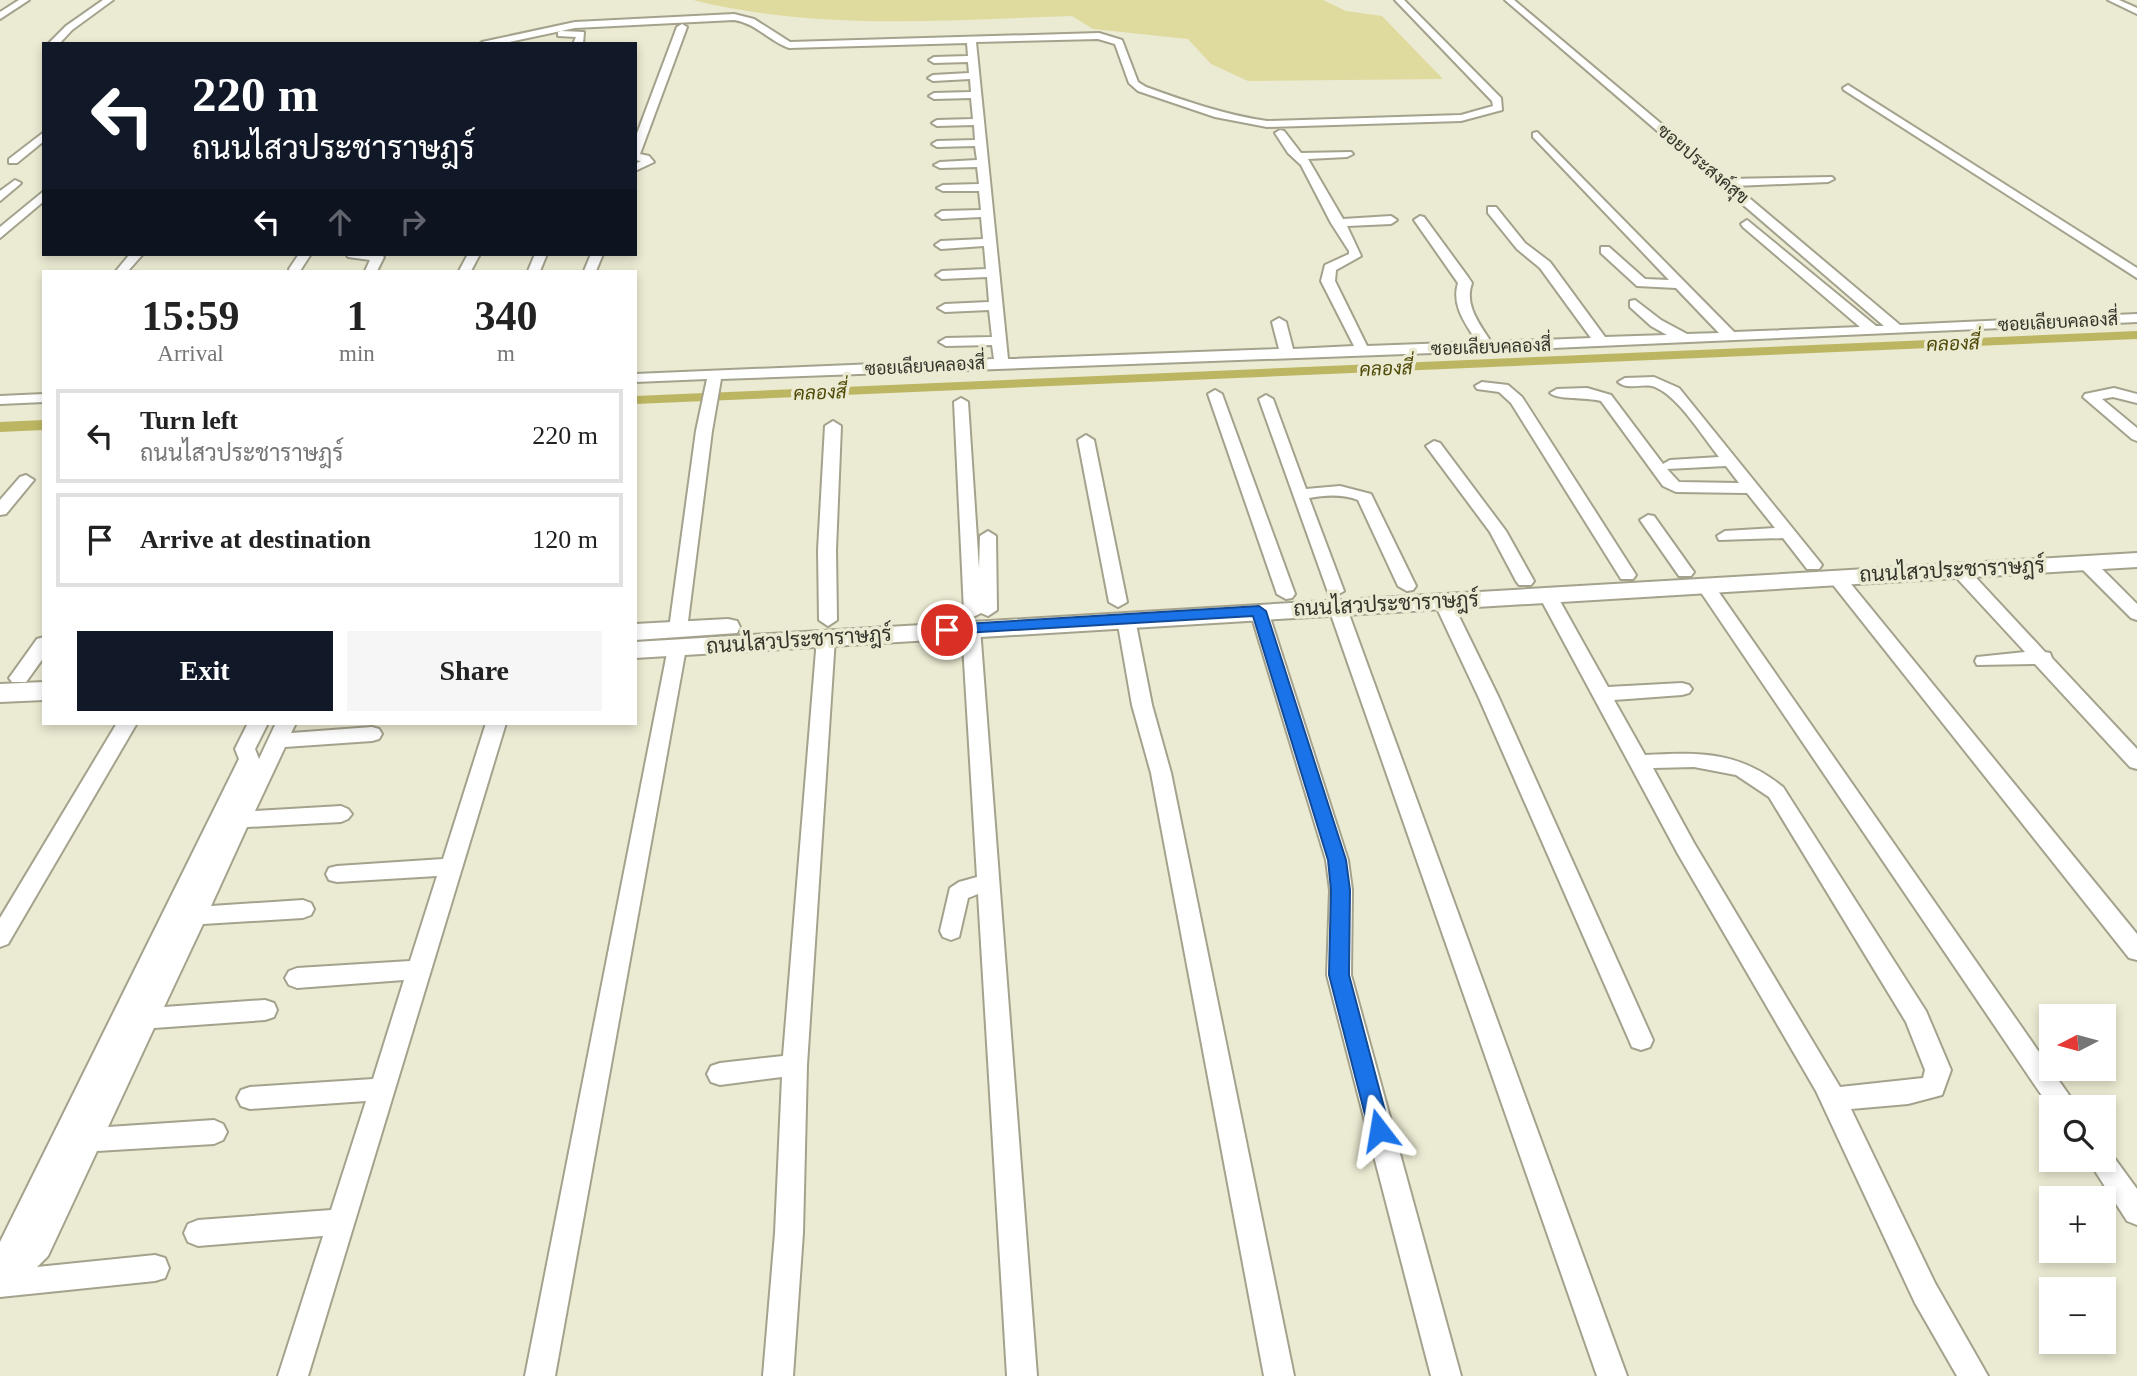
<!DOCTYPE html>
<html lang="en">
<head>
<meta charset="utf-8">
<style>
  :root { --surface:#fff; --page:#f6f6f6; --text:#222; --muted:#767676; --line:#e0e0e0; --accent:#111827 }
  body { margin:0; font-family:"Times New Roman",Sarabun,serif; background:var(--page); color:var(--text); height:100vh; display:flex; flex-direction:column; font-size:26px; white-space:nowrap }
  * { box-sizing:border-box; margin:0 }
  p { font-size:23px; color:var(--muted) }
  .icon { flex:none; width:38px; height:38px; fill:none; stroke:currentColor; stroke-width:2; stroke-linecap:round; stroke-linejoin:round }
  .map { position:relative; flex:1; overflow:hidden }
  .drawer { position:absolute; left:42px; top:270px; width:595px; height:455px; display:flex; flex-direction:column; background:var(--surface); border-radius:0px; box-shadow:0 4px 10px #0003 }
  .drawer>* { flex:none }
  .hud { position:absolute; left:42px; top:42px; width:595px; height:214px; border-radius:0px; box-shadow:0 4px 10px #0003; background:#111827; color:#fff; overflow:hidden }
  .needle { width:46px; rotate:264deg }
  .tools { position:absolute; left:2039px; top:1004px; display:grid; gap:14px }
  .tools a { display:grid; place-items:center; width:77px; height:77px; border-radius:0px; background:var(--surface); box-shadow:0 4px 10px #0003; font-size:35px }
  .pin { position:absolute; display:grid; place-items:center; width:60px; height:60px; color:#fff; margin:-30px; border:4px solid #fff; border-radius:50%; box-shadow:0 2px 7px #0007 }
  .me { position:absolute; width:77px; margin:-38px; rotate:346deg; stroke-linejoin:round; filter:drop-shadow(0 0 5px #0008) }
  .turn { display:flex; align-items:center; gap:24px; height:147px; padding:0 35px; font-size:32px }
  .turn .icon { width:91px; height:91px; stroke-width:2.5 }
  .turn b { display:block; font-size:49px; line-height:60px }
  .lanes { display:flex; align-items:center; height:66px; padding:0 35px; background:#0003; justify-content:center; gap:35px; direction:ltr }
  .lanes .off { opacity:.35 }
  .eta { display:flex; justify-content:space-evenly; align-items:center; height:119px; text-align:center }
  .eta b { font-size:42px; font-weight:800; line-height:49px }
  .cta { display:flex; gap:14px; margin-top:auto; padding:14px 35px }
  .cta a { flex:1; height:80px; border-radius:0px; background:var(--accent); color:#fff; font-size:28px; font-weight:800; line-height:80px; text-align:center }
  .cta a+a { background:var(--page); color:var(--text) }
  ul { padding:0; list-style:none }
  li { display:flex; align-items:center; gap:21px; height:94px; margin:0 14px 10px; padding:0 21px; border:4px solid var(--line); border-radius:0px }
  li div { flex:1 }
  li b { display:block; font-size:26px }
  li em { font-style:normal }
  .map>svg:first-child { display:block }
  .green { fill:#dfdb9f }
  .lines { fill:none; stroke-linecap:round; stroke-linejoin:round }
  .canal { fill:#bcb663; fill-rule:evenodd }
  .minor-casing { stroke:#a4a28c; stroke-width:4 }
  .major-casing { stroke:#a4a28c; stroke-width:4 }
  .minor { fill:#fff; fill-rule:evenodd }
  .major { fill:#fff; fill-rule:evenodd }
  .route { fill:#1a73e8; stroke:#114b97; stroke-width:2 }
  .labels { text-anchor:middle; stroke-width:7; stroke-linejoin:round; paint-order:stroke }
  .far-street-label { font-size:18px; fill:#35352c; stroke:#ebead2 }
  .far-water-label { font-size:19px; font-style:italic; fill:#4e4905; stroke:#ebead2 }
  .street-label { font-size:21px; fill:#35352c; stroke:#ebead2 }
</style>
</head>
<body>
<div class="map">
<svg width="2137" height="1376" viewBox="0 0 2137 1376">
  <rect width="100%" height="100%" fill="#ebead2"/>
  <path class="green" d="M693,0H1323L1346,11L1382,16L1443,79L1248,81L1211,64L1188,39L1093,29L1072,16C946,20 817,31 693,0Z"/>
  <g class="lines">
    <g class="canal">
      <polygon points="2137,331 2137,339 635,404 635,396"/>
      <polygon points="44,420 44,430 0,432 0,422"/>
    </g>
    <defs>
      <g id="minor">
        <polygon points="19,0 29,0 0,19 0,12"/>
        <polygon points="103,0 113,0 72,30 59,44 48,44 66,26"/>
        <path d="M1395,0H1404L1501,98L1502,110L1461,121L1267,127L1215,117L1138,91L1129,83L1115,44L1098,39L976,42L1008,359L1279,349L1272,322L1279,318L1286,322L1293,349L1354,346L1321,281L1325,265L1349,254V251L1331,223L1301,165L1288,153L1275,133L1280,130L1284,131L1301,153L1351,152L1353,154L1347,157L1308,159L1343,219L1391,216L1397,220L1391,224L1347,226L1361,256L1336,270L1335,281L1367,346L1477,342C1466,324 1451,306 1458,283L1414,220L1420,216L1424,217L1468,277L1472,283C1464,305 1479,323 1491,342L1591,338L1540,268L1517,249L1488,213V207H1496L1525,243L1550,262L1605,337L1667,335L1651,326L1630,307V301L1635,300L1661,320L1687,334L1719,333L1676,288L1637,286L1601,253V247H1609L1645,279L1669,280L1533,137V133L1537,132L1734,332L1860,327L1743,227L1741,224L1747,220L1876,326H1884L1505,0H1514L1727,179L1832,177L1834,179L1828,182L1735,186L1900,325L2137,314V322L1487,351L721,379L712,431L687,629L684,633H672L669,629L696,431L707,379L635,382V374L994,359L992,345L946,346L939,342L946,338L992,337L989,310L945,312L938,308L945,304L989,302L987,277L942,279L936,275L942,271L986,269L984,246L941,249L935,245L941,241L983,239L981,217L942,219L936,215L942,211L981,210L979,191H943L937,188L943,185L979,184L977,167L940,168L934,165L940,162L977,160L975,146L937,147L932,144L937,141L975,140L974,125L937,126L932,123L937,120L973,119L971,98L934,99L929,96L934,93L971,92L970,79L933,81L928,78L933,75L969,73L968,62L934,63L929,60L934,57L968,56L967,43L789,48C769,41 756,23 734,20L575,28L500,44H480L482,42L575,22L734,14L754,19L790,42L1099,33L1122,40L1138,82L1146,87C1185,101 1225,115 1267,121L1461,115L1493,106L1492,101Z"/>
        <polygon points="2108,0 2119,0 2137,8 2137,14"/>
        <polygon points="682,24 687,27 640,154 649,156 654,162 635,171 635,164 641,161 635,160 635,139 677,27"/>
        <polygon points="561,31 584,32 583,44 573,44 576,37 558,36 558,32"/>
        <polygon points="1848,85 2137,268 2137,278 1844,90 1843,88"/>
        <polygon points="44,132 44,141 17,163 9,163 9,159"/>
        <polygon points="15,180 21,183 19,185 0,201 0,191"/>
        <polygon points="44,191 44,201 0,238 0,227"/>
        <polygon points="130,254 143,254 128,271 116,271"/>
        <polygon points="299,254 311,254 300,271 290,271 289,269"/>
        <polygon points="346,254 380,254 384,257 377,271 365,271 370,260 348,257"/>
        <polygon points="468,254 480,254 471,271 459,271"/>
        <polygon points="535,254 547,254 540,271 528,271"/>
        <polygon points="591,254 603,254 596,271 584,271"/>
        <path d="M1654,377L1679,388L1819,561L1822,565L1819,569H1807L1783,538L1719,540L1717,536L1725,531L1775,528L1747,493L1676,492L1663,486L1601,401C1586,397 1558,400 1550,393L1557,389L1587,388L1611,395L1663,464L1670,460L1719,457C1702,436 1679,397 1655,387C1643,382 1628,391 1618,382L1625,378ZM1726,466L1739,483L1679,482L1667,469Z"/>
        <polygon points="1482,382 1508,385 1522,397 1636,575 1633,579 1621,579 1511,403 1499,392 1477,389 1475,386"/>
        <polygon points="2114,388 2137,394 2137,403 2113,397 2102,399 2137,428 2137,441 2132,439 2083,397 2085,394"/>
        <polygon points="1215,390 1222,394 1295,594 1292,598 1286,599 1277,594 1208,394"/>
        <polygon points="44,394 44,402 0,404 0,396"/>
        <path d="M1266,395L1273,399L1306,489L1340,486L1371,494L1416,586L1413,590L1407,591L1398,586L1358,500C1342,494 1326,495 1309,498L1344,591L1335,596L1329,595L1259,399Z"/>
        <polygon points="961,398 968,402 979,569 980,536 988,531 996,536 997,610 988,616 981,613 973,617 964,611 954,402"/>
        <polygon points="833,421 841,426 836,550 837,620 828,626 819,620 818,550 825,426"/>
        <polygon points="1086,435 1094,440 1127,602 1118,607 1109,602 1078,440"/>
        <polygon points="1434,441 1440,443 1506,531 1534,581 1531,585 1519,585 1516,581 1490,532 1426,446"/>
        <polygon points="26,475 34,480 6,514 0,515 0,500 20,477"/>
        <polygon points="1648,515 1654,516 1691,568 1694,572 1691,576 1679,576 1640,520"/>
        <polygon points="2086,558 2092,559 2137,604 2137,620 2131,618 2080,567 2077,563"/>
        <polygon points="1959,565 1965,566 2045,652 2050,653 2052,658 2137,749 2137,769 2130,767 2035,664 1977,665 1975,661 1977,657 2025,652 1953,574 1950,570 1953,566"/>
        <polygon points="1836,572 1842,573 2137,934 2137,960 2129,958 1830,581 1827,577 1830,573"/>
        <polygon points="1705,580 1711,581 2078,1108 2051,1109 1696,585"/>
        <path d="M1547,589L1556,594L1608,687L1682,683L1689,685L1692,689L1689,693L1682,695L1614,700L1645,755C1701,752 1738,751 1783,787L1926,1011L1951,1070L1942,1095L1908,1104L1851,1109L1935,1283L1988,1376H1957L1915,1303L1816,1091L1678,854L1538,594ZM1694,767L1736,775L1769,797L1906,1022L1925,1070L1923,1078L1840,1087L1694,843L1653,768Z"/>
        <polygon points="1442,595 1451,600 1499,698 1653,1040 1650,1047 1641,1050 1632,1047 1629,1040 1479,698 1433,600"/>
        <polygon points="1337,600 1346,606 1627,1376 1597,1376 1328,606"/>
        <polygon points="1259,605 1268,611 1348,860 1352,890 1351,975 1461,1376 1431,1376 1327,975 1330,890 1326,860 1250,611"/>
        <polygon points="1126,613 1135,619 1152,705 1171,773 1294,1376 1264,1376 1151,773 1132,705 1117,619"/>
        <polygon points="971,622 980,628 1037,1376 1007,1376 978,894 968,898 959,937 951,940 943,937 940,931 950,888 959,882 977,877 962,628"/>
        <polygon points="826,632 835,638 807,1065 803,1233 793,1376 763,1376 775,1233 782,1077 720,1085 711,1082 707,1074 711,1066 720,1063 783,1056 817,638"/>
        <polygon points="44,637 44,657 26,682 12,682 9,678 12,674 37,639"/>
        <polygon points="677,642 686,648 555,1376 525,1376 668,648"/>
        <polygon points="117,723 137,723 8,944 0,947 0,918"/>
        <polygon points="248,723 268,723 255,749 259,759 276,723 296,723 291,733 372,727 379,729 382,734 379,739 372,741 285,747 255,811 341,806 348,809 352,814 348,819 341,822 247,827 211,906 303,900 311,903 314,909 311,915 303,918 203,924 164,1007 265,1000 274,1003 277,1010 274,1017 265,1020 154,1028 108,1127 214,1120 223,1124 227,1132 223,1140 214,1144 97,1151 48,1256 37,1267 155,1255 165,1258 169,1268 165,1278 155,1281 0,1297 0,1242 239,759 235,749"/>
        <polygon points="486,723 506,723 308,1376 278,1376 323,1236 198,1246 188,1242 184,1233 188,1224 198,1220 331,1210 366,1101 250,1109 241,1106 237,1098 241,1090 250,1087 373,1079 404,980 297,988 289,985 285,978 289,971 297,968 410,961 437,876 337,882 329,880 326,874 329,868 337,866 443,859"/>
        <polygon points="2104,1149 2110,1152 2137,1189 2137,1225 2127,1221 2088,1160 2104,1160"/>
      </g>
      <g id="major">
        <polygon points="2137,553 2137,567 635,658 635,642"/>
        <polygon points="728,619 737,621 740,627 737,633 635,640 635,624"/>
        <polygon points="44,682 44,700 0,702 0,684"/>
      </g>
    </defs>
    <use href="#minor" class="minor-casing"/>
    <use href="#major" class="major-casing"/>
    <use href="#minor" class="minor"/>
    <use href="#major" class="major"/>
  </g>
  <polygon class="route" points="1259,606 1266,611 1346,860 1350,890 1349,975 1390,1130 1387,1137 1379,1140 1372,1137 1369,1130 1329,975 1331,890 1328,860 1253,616 947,634 939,630 947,625"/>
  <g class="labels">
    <g class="far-street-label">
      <text transform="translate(1703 164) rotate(40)" y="6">ซอยประสงค์สุข</text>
      <text transform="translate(2058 322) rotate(-3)" y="6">ซอยเลียบคลองสี่</text>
      <text transform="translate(1491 347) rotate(-2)" y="6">ซอยเลียบคลองสี่</text>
      <text transform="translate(925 366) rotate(-3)" y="6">ซอยเลียบคลองสี่</text>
    </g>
    <g class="far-water-label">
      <text transform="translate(1953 343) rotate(-2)" y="7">คลองสี่</text>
      <text transform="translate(1386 368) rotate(-2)" y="7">คลองสี่</text>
      <text transform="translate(820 392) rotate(-2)" y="7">คลองสี่</text>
    </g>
    <g class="street-label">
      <text transform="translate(1952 570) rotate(-3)" y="7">ถนนไสวประชาราษฎร์</text>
      <text transform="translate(1386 604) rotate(-3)" y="7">ถนนไสวประชาราษฎร์</text>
      <text transform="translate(799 640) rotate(-4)" y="7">ถนนไสวประชาราษฎร์</text>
    </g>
  </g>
</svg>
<div class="tools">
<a><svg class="needle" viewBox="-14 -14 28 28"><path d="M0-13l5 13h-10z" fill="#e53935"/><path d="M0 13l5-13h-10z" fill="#767676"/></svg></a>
<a><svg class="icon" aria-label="search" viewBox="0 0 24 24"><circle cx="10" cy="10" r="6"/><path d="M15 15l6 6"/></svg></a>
<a>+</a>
<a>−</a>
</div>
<div class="pin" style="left:947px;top:630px;background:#d93025"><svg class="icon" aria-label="arrive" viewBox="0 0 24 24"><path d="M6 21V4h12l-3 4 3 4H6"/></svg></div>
<svg class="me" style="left:1379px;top:1130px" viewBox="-20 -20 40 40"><path d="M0-17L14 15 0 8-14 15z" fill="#1a73e8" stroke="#fff" stroke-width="4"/></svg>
<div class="hud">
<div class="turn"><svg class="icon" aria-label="left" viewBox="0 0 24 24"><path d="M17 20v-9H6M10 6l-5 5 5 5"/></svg><div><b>220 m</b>ถนนไสวประชาราษฎร์</div></div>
<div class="lanes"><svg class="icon" aria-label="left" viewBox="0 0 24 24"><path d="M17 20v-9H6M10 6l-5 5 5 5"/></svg><svg class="icon off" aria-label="ahead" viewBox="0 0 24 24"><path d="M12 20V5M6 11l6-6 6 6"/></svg><svg class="icon off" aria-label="right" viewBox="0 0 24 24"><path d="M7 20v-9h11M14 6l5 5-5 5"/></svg></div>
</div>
<section class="drawer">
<div class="eta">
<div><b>15:59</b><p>Arrival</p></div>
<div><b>1</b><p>min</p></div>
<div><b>340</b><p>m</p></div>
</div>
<ul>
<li><svg class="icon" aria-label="left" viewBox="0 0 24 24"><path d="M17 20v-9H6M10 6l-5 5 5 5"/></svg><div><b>Turn left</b><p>ถนนไสวประชาราษฎร์</p></div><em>220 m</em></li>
<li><svg class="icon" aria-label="arrive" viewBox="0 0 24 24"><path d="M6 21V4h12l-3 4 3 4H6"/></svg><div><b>Arrive at destination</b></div><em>120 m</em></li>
</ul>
<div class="cta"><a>Exit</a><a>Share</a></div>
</section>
</div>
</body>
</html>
